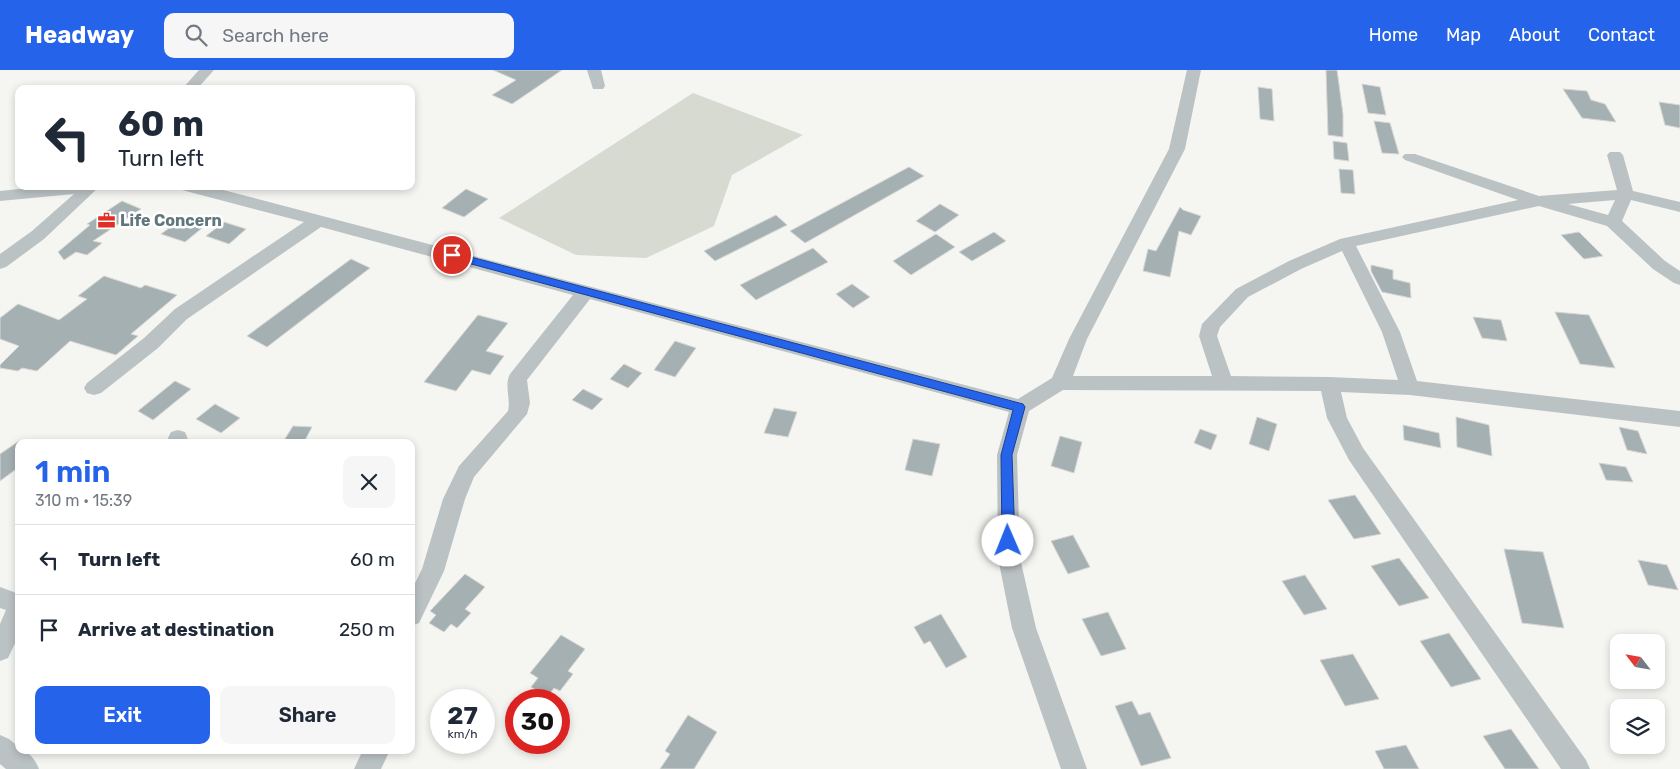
<!DOCTYPE html>
<html lang="en">
<head>
<meta charset="utf-8">
<style>
  :root { --surface:#fff; --page:#f6f6f7; --text:#1f2937; --muted:#747a83; --line:#e0e1e3; --accent:#2563eb }
  body { margin:0; font-family:Rubik,sans-serif; background:var(--page); color:var(--text); height:100vh; display:flex; flex-direction:column; font-size:19px; white-space:nowrap }
  * { box-sizing:border-box; margin:0 }
  p { font-size:16px; color:var(--muted) }
  .icon { flex:none; width:28px; height:28px; fill:none; stroke:currentColor; stroke-width:2; stroke-linecap:round; stroke-linejoin:round }
  .map { position:relative; flex:1; overflow:hidden }
  .side { position:absolute; left:15px; top:369px; width:400px; height:315px; display:flex; flex-direction:column; background:var(--surface); border-radius:10px; box-shadow:0 2px 8px #0003 }
  .side>* { flex:none }
  .hud { position:absolute; left:15px; top:15px; width:400px; height:105px; border-radius:10px; box-shadow:0 2px 8px #0003; background:#fff; color:var(--text); overflow:hidden }
  .needle { width:32px; rotate:301deg }
  .buttons { position:absolute; left:1610px; top:564px; display:grid; gap:10px }
  .buttons a { display:grid; place-items:center; width:55px; height:55px; border-radius:10px; background:var(--surface); box-shadow:0 2px 8px #0003; font-size:25px }
  .speed { position:absolute; left:430px; top:619px; display:flex; gap:10px; font-size:25px; font-weight:700; text-align:center }
  .speed>* { display:grid; place-content:center; width:65px; height:65px; border-radius:50%; background:var(--surface); box-shadow:0 2px 8px #0003; line-height:1 }
  .speed small { font-size:12px; font-weight:400 }
  .speed .limit { border:8px solid #d22; background:#fff; color:#111 }
  .pin { position:absolute; display:grid; place-items:center; width:42px; height:42px; color:#fff; margin:-21px; border:2px solid #fff; border-radius:50%; box-shadow:0 1px 5px #0007 }
  .me { position:absolute; width:55px; margin:-28px; rotate:359deg; stroke-linejoin:round; filter:drop-shadow(0 0 4px #0008) }
  .turn { display:flex; align-items:center; gap:18px; height:105px; padding:0 20px; font-size:22px }
  .turn .icon { width:65px; height:65px; stroke-width:2.5 }
  .turn b { display:block; font-size:35px; line-height:42px }
  .round { display:grid; place-items:center; flex:none; width:52px; height:52px; border-radius:10px; background:var(--page) }
  .head { display:flex; align-items:center; justify-content:space-between; height:85px; padding:0 20px }
  h1 { font-size:30px; font-weight:600; line-height:38px; color:var(--accent) }
  .cta { display:flex; gap:10px; margin-top:auto; padding:10px 20px }
  .cta a { flex:1; height:58px; border-radius:10px; background:var(--accent); color:#fff; font-size:20px; font-weight:600; line-height:58px; text-align:center }
  .cta a+a { background:var(--page); color:var(--text) }
  ul { padding:0; list-style:none }
  li { display:flex; align-items:center; gap:15px; height:70px; padding:0 20px; border-top:1px solid var(--line) }
  li div { flex:1 }
  li b { display:block; font-size:19px }
  li em { font-style:normal }
  header { display:flex; align-items:center; gap:30px; box-sizing:border-box; height:70px; padding:0 25px; background:var(--accent); color:#fff }
  header strong { font-size:24px }
  nav { display:flex; gap:28px; margin-inline-start:auto; font-size:18px }
  .search { width:350px; height:45px; background:var(--page); display:flex; align-items:center; gap:12px; box-sizing:border-box; padding:0 18px; border-radius:10px; color:var(--muted); font-size:19px }
  .map>svg:first-child { display:block }
  .green { fill:#d6dad1 }
  .building { fill:#a5b0b3; stroke:#d7d6d4 }
  .lines { fill:none; stroke-linecap:round; stroke-linejoin:round }
  .street { fill:#bbc2c4; fill-rule:evenodd }
  .route { fill:#2563eb; stroke:#184099 }
  .labels { text-anchor:middle; stroke-width:5; stroke-linejoin:round; paint-order:stroke }
  .poi-label { font-size:16px; font-weight:bold; fill:#60767d; stroke:#fff; text-anchor:start }
</style>
</head>
<body>
<header>
<strong>Headway</strong>
<div class="search"><svg class="icon" aria-label="search" viewBox="0 0 24 24"><circle cx="10" cy="10" r="6"/><path d="M15 15l6 6"/></svg>Search here</div>
<nav><a>Home</a><a>Map</a><a>About</a><a>Contact</a></nav>
</header>
<div class="map">
<svg width="1680" height="699" viewBox="0 0 1680 699">
  <rect width="100%" height="100%" fill="#f5f5f2"/>
  <polygon class="green" points="693,23 803,65 732,105 714,156 646,188 576,185 499,148"/>
  <g class="building">
    <polygon points="493,0 562,0 512,34 492,25 516,10"/>
    <polygon points="1326,0 1337,0 1343,44 1343,67 1328,65"/>
    <polygon points="1362,14 1380,17 1386,45 1368,43"/>
    <polygon points="1258,17 1272,19 1274,51 1260,49"/>
    <polygon points="1563,19 1587,21 1591,30 1605,34 1616,52 1582,48"/>
    <polygon points="1659,32 1680,35 1680,58 1665,55"/>
    <polygon points="1374,51 1390,53 1399,84 1382,83"/>
    <polygon points="1333,71 1347,73 1349,91 1334,89"/>
    <polygon points="909,97 924,106 805,173 790,161"/>
    <polygon points="1339,99 1353,100 1355,124 1341,123"/>
    <polygon points="466,119 488,129 464,147 442,138"/>
    <polygon points="122,131 141,139 93,171 102,173 87,185 76,182 64,190 58,182 90,155 87,154"/>
    <polygon points="940,134 959,145 935,162 916,151"/>
    <polygon points="1180,137 1183,140 1201,146 1191,165 1179,161 1170,207 1143,201 1148,179 1156,181"/>
    <polygon points="776,145 787,155 715,191 704,181"/>
    <polygon points="184,147 207,154 185,172 161,164"/>
    <polygon points="224,152 246,159 229,174 206,166"/>
    <polygon points="994,162 1006,171 972,191 959,182"/>
    <polygon points="1579,162 1603,186 1584,189 1561,165"/>
    <polygon points="936,164 955,177 911,205 893,191"/>
    <polygon points="813,178 828,192 756,230 740,215"/>
    <polygon points="351,189 370,198 267,277 247,266"/>
    <polygon points="1371,195 1393,200 1393,209 1410,213 1411,228 1382,222 1371,201"/>
    <polygon points="104,206 141,218 145,215 177,225 131,264 138,266 116,285 70,271 37,301 22,298 18,301 0,298 0,295 19,276 0,269 0,248 18,234 59,250 87,229 78,226"/>
    <polygon points="852,214 870,227 853,238 836,224"/>
    <polygon points="1555,242 1589,245 1615,298 1580,294"/>
    <polygon points="478,245 508,253 486,281 504,286 490,305 472,300 456,321 424,312"/>
    <polygon points="1473,247 1501,250 1507,271 1482,268"/>
    <polygon points="675,271 696,278 675,307 654,300"/>
    <polygon points="624,294 642,303 628,318 610,309"/>
    <polygon points="175,311 191,319 153,350 138,341"/>
    <polygon points="583,319 603,329 592,340 572,330"/>
    <polygon points="215,334 240,348 221,363 196,349"/>
    <polygon points="774,338 797,342 788,367 764,363"/>
    <polygon points="1257,347 1277,354 1269,381 1249,374"/>
    <polygon points="1456,347 1489,355 1492,386 1457,377"/>
    <polygon points="1403,355 1439,363 1441,378 1404,370"/>
    <polygon points="293,356 312,357 304,372 283,372"/>
    <polygon points="1619,357 1638,361 1647,384 1627,380"/>
    <polygon points="1200,359 1217,365 1211,380 1194,373"/>
    <polygon points="1060,366 1082,372 1074,403 1051,396"/>
    <polygon points="913,369 940,374 932,406 905,400"/>
    <polygon points="19,371 19,397 0,411 0,384"/>
    <polygon points="1599,393 1626,397 1633,412 1606,410"/>
    <polygon points="1355,425 1381,464 1354,469 1328,430"/>
    <polygon points="1073,465 1090,497 1068,504 1051,471"/>
    <polygon points="1504,479 1543,482 1564,558 1522,553"/>
    <polygon points="1399,488 1429,528 1399,536 1371,496"/>
    <polygon points="1638,490 1667,495 1678,520 1648,515"/>
    <polygon points="465,504 485,517 465,539 471,543 457,558 451,554 444,562 429,553 436,545 430,541"/>
    <polygon points="1305,505 1327,539 1304,545 1282,511"/>
    <polygon points="1108,542 1126,579 1101,586 1082,549"/>
    <polygon points="941,544 967,587 946,598 930,571 924,574 914,557"/>
    <polygon points="1449,563 1481,609 1451,617 1420,571"/>
    <polygon points="561,565 585,579 568,601 573,604 560,621 554,618 547,627 531,617 538,608 530,603"/>
    <polygon points="1353,584 1379,629 1345,636 1320,590"/>
    <polygon points="1132,631 1139,645 1150,642 1171,688 1141,696 1115,636"/>
    <polygon points="688,645 717,662 694,699 660,699 670,684 665,681"/>
    <polygon points="1511,659 1539,699 1505,699 1483,666"/>
    <polygon points="1406,675 1419,699 1384,699 1375,681"/>
  </g>
  <g class="lines">
    <g class="street">
      <polygon points="199,0 214,0 197,19 182,19"/>
      <polygon points="587,0 601,0 605,16 603,19 593,19"/>
      <path d="M1187,0H1201L1185,79L1087,269L1073,306H1212L1199,266L1202,254L1236,219L1289,191L1340,169L1518,130L1405,90L1402,87L1405,84H1415L1539,126L1617,120L1607,85L1610,82H1620L1623,85L1633,121L1680,132V142L1631,130L1622,151L1665,191L1680,201V215L1674,213L1653,199L1607,156L1539,136L1356,176L1400,262L1417,311L1680,341V357L1410,325L1341,322L1347,348L1363,378L1586,690L1590,699H1561L1349,390L1327,348L1321,321L1063,320L1029,341L1017,385L1020,488L1036,558L1087,699H1061L1012,558L998,488L997,385L1009,342L590,229L527,310L530,333L527,344L474,407L465,429L444,501L419,553L411,556V521L422,499L443,429L459,396L508,341C511,329 504,315 510,304L573,225L321,157L187,249L158,278L101,323L94,325L87,323L84,318L87,313L144,268L175,239L304,152L182,120L180,116H208L1018,329L1052,308L1069,269L1169,79ZM1615,130L1608,145L1568,134ZM1342,181L1382,262L1398,310L1329,307L1231,306L1217,266L1220,257L1248,227L1301,199Z"/>
      <polygon points="47,116 100,116 44,169 6,197 0,199 0,184 32,161 74,124 0,131 0,121"/>
      <polygon points="178,360 185,362 189,372 169,372 168,368 171,362"/>
      <polygon points="0,517 19,524 19,565 8,588 0,591 0,554 6,540 0,538"/>
      <path d="M0,665L9,669L19,677V680C29,680 36,691 39,699H6L0,694Z"/>
      <polygon points="363,680 390,680 381,699 354,699"/>
    </g>
  </g>
  <polygon class="route" points="452,182 1023,334 1025,337 1012,385 1015,471 1013,474 1008,476 1004,474 1002,471 1001,385 1013,340 449,188 447,185"/>
  <defs>
    <symbol id="office-bare" viewBox="-9 -9 18 18"><path d="M-6-3h4V-5.5h4V-3h4V5H-6ZM-1-4.5V-3h2v-1.5ZM-6 0V1H6V0Z" fill="#e22f25" stroke="#fff" stroke-width="2.5" paint-order="stroke"/></symbol>
  </defs>
  <g fill-rule="evenodd">
    <use href="#office-bare" x="94" y="138" width="25" height="25"/>
  </g>
  <g class="labels">
    <g class="poi-label">
      <text x="120" y="156">Life Concern</text>
    </g>
  </g>
</svg>
<div class="buttons">
<a><svg class="needle" viewBox="-14 -14 28 28"><path d="M0-13l5 13h-10z" fill="#e53935"/><path d="M0 13l5-13h-10z" fill="#747a83"/></svg></a>
<a><svg class="icon" aria-label="layers" viewBox="0 0 24 24"><path d="M12 4l9 5-9 5-9-5zM3 14l9 5 9-5"/></svg></a>
</div>
<div class="speed"><div>27<small>km/h</small></div><div class="limit">30</div></div>
<div class="pin" style="left:452px;top:185px;background:#d93025"><svg class="icon" aria-label="arrive" viewBox="0 0 24 24"><path d="M6 21V4h12l-3 4 3 4H6"/></svg></div>
<svg class="me" style="left:1008px;top:471px" viewBox="-20 -20 40 40"><circle r="19" fill="#fff"/><path d="M0-13L10 11 0 6-10 11z" fill="#2563eb"/></svg>
<div class="hud">
<div class="turn"><svg class="icon" aria-label="left" viewBox="0 0 24 24"><path d="M17 20v-9H6M10 6l-5 5 5 5"/></svg><div><b>60 m</b>Turn left</div></div>
</div>
<section class="side">
<div class="head"><div><h1>1 min</h1><p>310 m · 15:39</p></div><a class="round"><svg class="icon" aria-label="close" viewBox="0 0 24 24"><path d="M6 6l12 12M18 6L6 18"/></svg></a></div>
<ul>
<li><svg class="icon" aria-label="left" viewBox="0 0 24 24"><path d="M17 20v-9H6M10 6l-5 5 5 5"/></svg><div><b>Turn left</b></div><em>60 m</em></li>
<li><svg class="icon" aria-label="arrive" viewBox="0 0 24 24"><path d="M6 21V4h12l-3 4 3 4H6"/></svg><div><b>Arrive at destination</b></div><em>250 m</em></li>
</ul>
<div class="cta"><a>Exit</a><a>Share</a></div>
</section>
</div>
</body>
</html>
